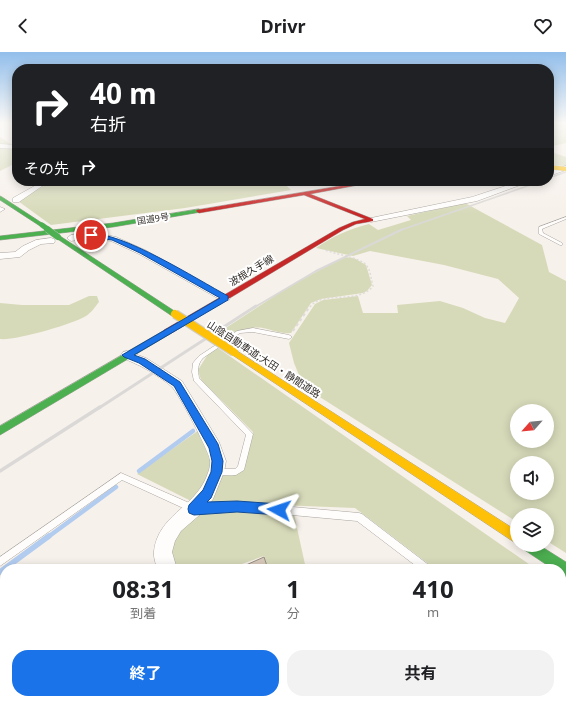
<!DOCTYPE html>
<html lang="ja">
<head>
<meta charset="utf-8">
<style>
  :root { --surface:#fff; --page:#f2f2f2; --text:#202124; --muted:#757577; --accent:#1a73e8 }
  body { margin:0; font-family:"Noto Sans","Noto Sans JP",sans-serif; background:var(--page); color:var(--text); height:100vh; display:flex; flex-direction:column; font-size:15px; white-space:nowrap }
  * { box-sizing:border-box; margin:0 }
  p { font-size:13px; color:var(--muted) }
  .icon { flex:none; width:22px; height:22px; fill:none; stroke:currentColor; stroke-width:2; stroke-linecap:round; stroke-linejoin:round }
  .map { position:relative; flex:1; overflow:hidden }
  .sheet { position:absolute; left:0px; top:512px; width:566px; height:140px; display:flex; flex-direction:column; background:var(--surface); border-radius:16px 16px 0 0; box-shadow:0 2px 10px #0003 }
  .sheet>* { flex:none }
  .banner { position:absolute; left:12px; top:12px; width:542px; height:122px; border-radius:16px; box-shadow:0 2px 10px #0003; background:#202124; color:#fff; overflow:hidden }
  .needle { width:26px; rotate:243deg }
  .buttons { position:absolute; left:510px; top:352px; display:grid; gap:8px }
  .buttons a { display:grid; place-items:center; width:44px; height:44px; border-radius:50%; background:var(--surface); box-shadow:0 2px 10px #0003; font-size:20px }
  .pin { position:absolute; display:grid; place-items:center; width:34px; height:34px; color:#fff; margin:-17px; border:2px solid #fff; border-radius:50%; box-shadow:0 1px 4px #0007 }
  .me { position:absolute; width:44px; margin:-22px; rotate:275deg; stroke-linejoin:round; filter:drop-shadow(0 0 3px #0008) }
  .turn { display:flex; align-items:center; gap:14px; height:84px; padding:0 12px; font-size:18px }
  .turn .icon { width:52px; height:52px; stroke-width:2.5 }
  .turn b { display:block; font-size:28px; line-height:34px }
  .then { display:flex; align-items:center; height:38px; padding:0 12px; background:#0003; gap:8px; font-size:15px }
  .eta { display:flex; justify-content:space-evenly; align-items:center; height:68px; text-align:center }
  .eta b { font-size:24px; font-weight:700; line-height:28px }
  .primary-button { display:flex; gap:8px; margin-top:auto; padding:8px 12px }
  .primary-button a { flex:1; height:46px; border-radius:16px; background:var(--accent); color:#fff; font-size:16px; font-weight:700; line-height:46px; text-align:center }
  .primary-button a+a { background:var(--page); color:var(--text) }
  header { display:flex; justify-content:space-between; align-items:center; height:52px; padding:0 12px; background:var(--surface); font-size:18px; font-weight:700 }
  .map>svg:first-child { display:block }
  .green { fill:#d7dab9; fill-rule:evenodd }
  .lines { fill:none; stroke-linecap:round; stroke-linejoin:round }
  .stream-far1 { stroke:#b2ccf0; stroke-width:4.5 }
  .stream { stroke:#b2ccf0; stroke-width:5.5 }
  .building { fill:#d8cabb; stroke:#978d83 }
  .lane-casing { stroke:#a9a5a0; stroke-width:1 }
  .street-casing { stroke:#a9a5a0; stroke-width:1 }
  .fast-casing { stroke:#a9a5a0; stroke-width:1 }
  .slow-casing { stroke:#a9a5a0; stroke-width:1 }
  .jam-casing { stroke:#a9a5a0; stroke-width:1 }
  .path-far1 { stroke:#dedcda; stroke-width:1.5; stroke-dasharray:2 2; stroke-linecap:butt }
  .path { stroke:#dedcda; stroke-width:2; stroke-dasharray:3 3; stroke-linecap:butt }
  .lane { fill:#fefdfc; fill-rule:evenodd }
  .street { fill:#fefdfc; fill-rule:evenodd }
  .fast { fill:#4caf50; fill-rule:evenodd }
  .slow { fill:#ffc107; fill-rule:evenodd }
  .jam { fill:#c62828; fill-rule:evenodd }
  .rail-far3 { stroke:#dbd9d7; stroke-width:1.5 }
  .rail-far2 { stroke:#dbd9d7; stroke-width:2 }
  .rail-far1 { stroke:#dbd9d7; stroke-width:3 }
  .rail { stroke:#dbd9d7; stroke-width:3.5 }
  .fast-bridge-far1-casing { stroke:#cfccc9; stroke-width:5.5; stroke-linecap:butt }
  .fast-bridge-casing { stroke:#cfccc9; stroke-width:7; stroke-linecap:butt }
  .slow-bridge-far1-casing { stroke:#cfccc9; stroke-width:4.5; stroke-linecap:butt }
  .slow-bridge-casing { stroke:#cfccc9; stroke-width:10; stroke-linecap:butt }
  .fast-bridge-far1 { stroke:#4caf50; stroke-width:5 }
  .fast-bridge { stroke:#4caf50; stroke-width:6 }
  .slow-bridge-far1 { stroke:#ffc107; stroke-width:4 }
  .slow-bridge { stroke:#ffc107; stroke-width:8 }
  .route { fill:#1a73e8; stroke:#114b97 }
  .labels { text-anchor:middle; stroke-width:4; stroke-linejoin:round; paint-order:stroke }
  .far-street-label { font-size:9px; fill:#312c28; stroke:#fff }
  .street-label { font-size:10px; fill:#312c28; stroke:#fff }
</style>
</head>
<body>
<header><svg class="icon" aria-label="back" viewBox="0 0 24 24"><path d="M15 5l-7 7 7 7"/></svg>Drivr<svg class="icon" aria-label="heart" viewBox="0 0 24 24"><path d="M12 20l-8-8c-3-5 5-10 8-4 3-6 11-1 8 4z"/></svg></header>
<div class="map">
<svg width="566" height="652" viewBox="0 0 566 652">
  <rect width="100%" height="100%" fill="#f7f1eb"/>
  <g class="green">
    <polygon points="549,71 566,71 566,91 549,95"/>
    <path d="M0,85C11,92 19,96 16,111L0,119Z"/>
    <polygon points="549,99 566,105 566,114 549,113"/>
    <polygon points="40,129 282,129 291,138 185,156 51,173 18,149 42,135 43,131"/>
    <path d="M465,151L542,193L549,220L566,229V501L547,489V463H517V470L304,335L294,311L289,291L315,252L323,248L358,244L363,261H398L397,253L440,249L463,256L485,266L505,271L519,246L498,227L444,213L370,199L353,204L316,196C333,184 349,177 369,172L378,178L411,168L407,164ZM517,359H547V389H517ZM517,411H547V441H517Z"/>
    <path d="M344,205L354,206L366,213L372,233L367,239L363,241L321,247L311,251L291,281C280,282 273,278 263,276C250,274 237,279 227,286L218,281L290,234Z"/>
    <path d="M89,244H97L99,250C95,255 92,260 86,264C73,272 15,289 0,287V251L22,253H69Z"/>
    <polygon points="218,296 536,517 435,517 355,456 252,452 206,452 219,423 232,424 241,420 253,380 201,328 198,318 208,302"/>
    <polygon points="199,378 213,410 195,451 137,422"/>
    <polygon points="219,457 294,462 306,517 268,517 264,504 228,517 171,517 171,483 199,459"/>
    <polygon points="194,647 334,647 335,652 195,652"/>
  </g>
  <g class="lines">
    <g class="stream-far1">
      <polyline points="139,419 193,379"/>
      <polyline points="48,485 116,435"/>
    </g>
    <polyline class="stream" points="0,520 49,484"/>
  </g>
  <polygon class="building" points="264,505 268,517 247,517 246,513"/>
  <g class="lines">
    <defs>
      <g id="lane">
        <polygon points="566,165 566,167 542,177 543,181 562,191 562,193 560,193 539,182 539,175"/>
        <path d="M253,276L289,283L292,285L289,287L253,280L240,281L203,306C197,313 198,318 199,326L253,382L244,418L236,423H216L213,422L212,420L213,418L216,417H235L238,414L246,383L194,329L192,320L193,311L199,304L237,279Z"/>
        <polygon points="121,421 194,453 237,450 359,461 362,462 430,514 431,517 420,517 357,469 237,458 194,461 122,428 0,514 0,505"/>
        <polygon points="561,594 566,597 566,608 561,605"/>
      </g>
      <g id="street">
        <polygon points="0,92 17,93 17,97 0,96"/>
        <polygon points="566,114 566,118 549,124 549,120"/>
        <polygon points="36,129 43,129 45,132 19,150 13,150 13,146 38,132"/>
        <polygon points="521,129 531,129 477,149 371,170 367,168 371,166 472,145"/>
        <polygon points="0,155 5,157 0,160"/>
        <polygon points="91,180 116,185 145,198 230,246 229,248 221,248 139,202 111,189 91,186 71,189 67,186 71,183"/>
        <polygon points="51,186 54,187 55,189 54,191 41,192 29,198 20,205 0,207 0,201 15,200 23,194 36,188"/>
        <path d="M127,299L146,306L182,329L219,390L226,409L224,420L213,447L203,460L181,479L175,489L172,500L177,517H157C156,512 153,504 154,499C158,464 193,456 206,426C208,421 211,414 210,408C209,399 179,342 172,335C166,329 144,315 136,312C131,309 124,308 121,303L123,300Z"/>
        <polygon points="176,647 200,647 201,652 177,652"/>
      </g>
      <g id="fast">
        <polygon points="0,144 2,145 45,173 40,174 0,148"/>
        <polygon points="199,157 202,159 201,160 113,175 0,188 0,184 113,171"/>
        <polygon points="56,184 60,184 179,262 178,264 172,264 56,186"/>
        <polygon points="167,277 171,280 170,282 0,383 0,374"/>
        <polygon points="521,493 539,493 566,510 566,525 561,522 561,517 553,517 523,497"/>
      </g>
      <polygon id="slow" points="234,297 517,479 517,492 231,302 230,300 231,298"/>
      <polygon id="jam" points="370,129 380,129 310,142 373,167 373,169 356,172 343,178 170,282 164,282 163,280 164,278 339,176 353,170 365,167 304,143 199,161 196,159 197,158"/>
    </defs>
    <use href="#lane" class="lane-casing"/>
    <use href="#street" class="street-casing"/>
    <use href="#fast" class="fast-casing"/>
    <use href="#slow" class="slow-casing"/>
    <use href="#jam" class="jam-casing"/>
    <path class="path-far1" d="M310,255C322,238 359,253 373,234C371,228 371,218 366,213C361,206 335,202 325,198"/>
    <polyline class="path" points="293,279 310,254"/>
    <use href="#lane" class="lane"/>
    <use href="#street" class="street"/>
    <use href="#fast" class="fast"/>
    <use href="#slow" class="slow"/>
    <use href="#jam" class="jam"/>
    <g class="rail-far3">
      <polyline points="549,126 566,120"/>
      <polyline points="401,178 542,129"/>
    </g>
    <polyline class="rail-far2" points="255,255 316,219 403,177"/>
    <polyline class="rail-far1" points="99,356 256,254"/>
    <polyline class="rail" points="0,419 100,355"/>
    <defs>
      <polyline id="fast-bridge-far1" points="42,173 49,178"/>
      <polyline id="fast-bridge" points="47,177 58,185"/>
      <polyline id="slow-bridge-far1" points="549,115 566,117"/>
      <polyline id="slow-bridge" points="175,262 234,300"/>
    </defs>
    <use href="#fast-bridge-far1" class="fast-bridge-far1-casing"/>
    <use href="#fast-bridge" class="fast-bridge-casing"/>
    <use href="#slow-bridge-far1" class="slow-bridge-far1-casing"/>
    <use href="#slow-bridge" class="slow-bridge-casing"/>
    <use href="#fast-bridge-far1" class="fast-bridge-far1"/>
    <use href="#fast-bridge" class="fast-bridge"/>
    <use href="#slow-bridge-far1" class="slow-bridge-far1"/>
    <use href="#slow-bridge" class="slow-bridge"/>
  </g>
  <linearGradient id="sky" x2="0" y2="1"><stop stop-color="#92beeb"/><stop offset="0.44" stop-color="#fbf9f6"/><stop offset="1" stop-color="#fbf9f6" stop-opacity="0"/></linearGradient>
  <rect width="566" height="162" fill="url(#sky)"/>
  <path class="route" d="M89,182C120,178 198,228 228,244V248L134,303L145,307L180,330L218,392L223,409L222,420L211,446L207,450L237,449L279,452L283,454L285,458L283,462L279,463L237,460L194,463L189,461L188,457L189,453L203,438L211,420L212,409L209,396L174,334L139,311L124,305L122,303L220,246L140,201L112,188L89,185Z"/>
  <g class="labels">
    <g class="far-street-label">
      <text transform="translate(153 167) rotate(-9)" y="3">国道9号</text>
    </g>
    <g class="street-label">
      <text transform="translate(251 218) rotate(-31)" y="4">波根久手線</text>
      <text transform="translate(264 307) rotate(33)" y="4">山陰自動車道;大田・静間道路</text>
    </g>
  </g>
</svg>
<div class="buttons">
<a><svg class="needle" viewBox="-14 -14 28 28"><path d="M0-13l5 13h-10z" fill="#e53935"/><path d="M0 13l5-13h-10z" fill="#757577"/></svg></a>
<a><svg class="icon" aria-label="sound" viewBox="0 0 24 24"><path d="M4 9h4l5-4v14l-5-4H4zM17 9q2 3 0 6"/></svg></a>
<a><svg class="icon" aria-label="layers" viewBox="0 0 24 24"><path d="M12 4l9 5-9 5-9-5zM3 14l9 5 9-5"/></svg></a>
</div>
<div class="pin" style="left:91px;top:183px;background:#d93025"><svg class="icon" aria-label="arrive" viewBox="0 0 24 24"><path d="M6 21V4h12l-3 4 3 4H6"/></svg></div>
<svg class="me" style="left:279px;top:458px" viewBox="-20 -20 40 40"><path d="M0-17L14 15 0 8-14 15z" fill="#1a73e8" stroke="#fff" stroke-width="4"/></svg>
<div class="banner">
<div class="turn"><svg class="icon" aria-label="right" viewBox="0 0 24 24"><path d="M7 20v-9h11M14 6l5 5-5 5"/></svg><div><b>40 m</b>右折</div></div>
<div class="then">その先<svg class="icon" aria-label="right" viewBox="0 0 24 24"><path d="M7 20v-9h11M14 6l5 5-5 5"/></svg></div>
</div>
<section class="sheet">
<div class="eta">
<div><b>08:31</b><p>到着</p></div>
<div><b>1</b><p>分</p></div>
<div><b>410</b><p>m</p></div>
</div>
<div class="primary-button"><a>終了</a><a>共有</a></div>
</section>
</div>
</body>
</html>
